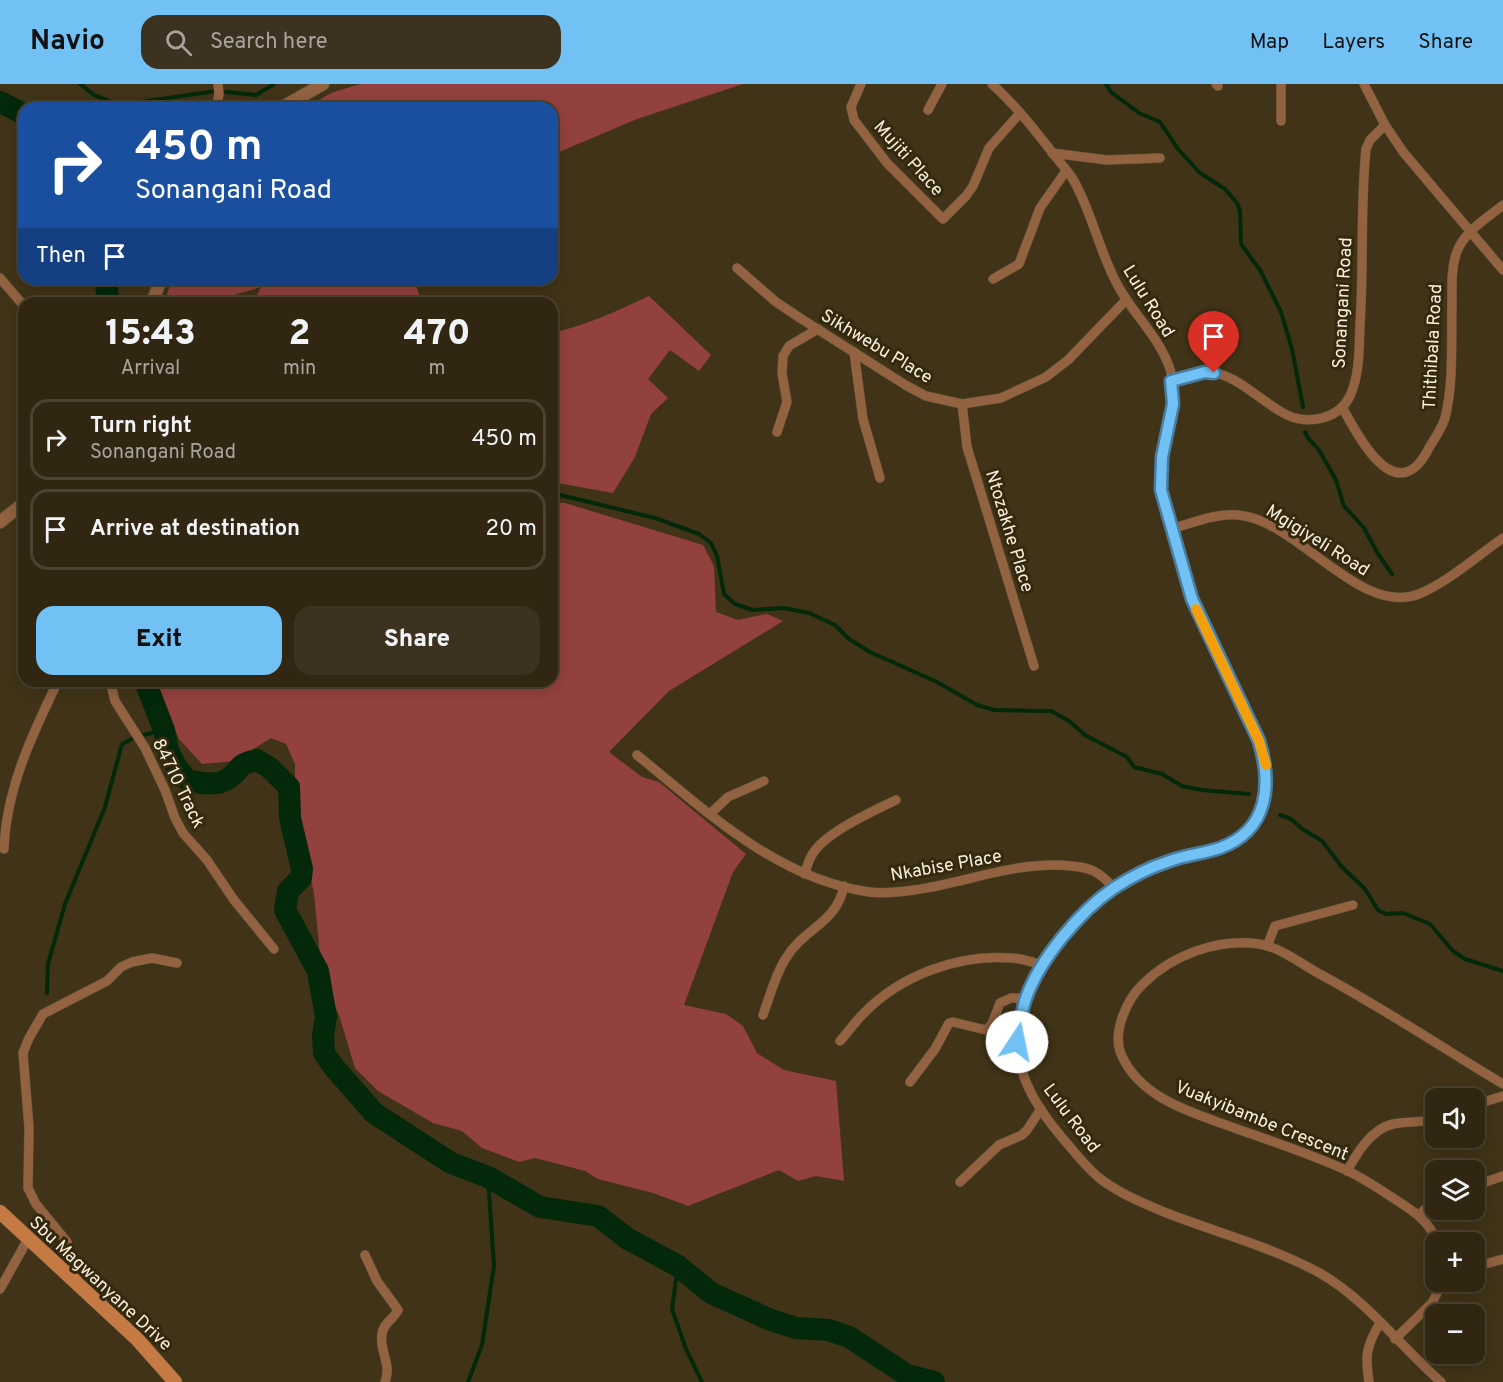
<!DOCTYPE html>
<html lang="en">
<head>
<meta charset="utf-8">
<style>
  :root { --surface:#302611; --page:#3c321f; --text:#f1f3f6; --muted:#a8a59f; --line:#4b4331; --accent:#71c1f5 }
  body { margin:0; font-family:Overpass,sans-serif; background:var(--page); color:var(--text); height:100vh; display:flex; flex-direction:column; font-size:22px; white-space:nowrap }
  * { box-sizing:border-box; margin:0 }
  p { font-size:20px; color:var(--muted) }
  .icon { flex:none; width:33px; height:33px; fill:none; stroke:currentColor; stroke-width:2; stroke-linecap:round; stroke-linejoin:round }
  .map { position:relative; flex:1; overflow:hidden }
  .panel { position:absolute; left:18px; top:213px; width:540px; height:390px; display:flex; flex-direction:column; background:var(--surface); border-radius:18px; box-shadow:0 3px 15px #0003,0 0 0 2px var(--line) }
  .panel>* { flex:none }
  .guide { position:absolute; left:18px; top:18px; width:540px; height:183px; border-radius:18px; box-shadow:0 3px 15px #0003,0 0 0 2px var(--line); background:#1a4fa0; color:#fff; overflow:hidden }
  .fabs { position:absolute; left:1425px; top:1004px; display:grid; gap:12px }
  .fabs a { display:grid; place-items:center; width:60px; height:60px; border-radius:12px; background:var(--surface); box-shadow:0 3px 15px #0003,0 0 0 2px var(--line); font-size:30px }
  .pin { position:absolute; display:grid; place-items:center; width:51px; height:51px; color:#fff; margin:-62px -26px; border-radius:50% 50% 50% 0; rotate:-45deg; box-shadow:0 0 6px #0007 }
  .pin .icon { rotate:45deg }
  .me { position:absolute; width:66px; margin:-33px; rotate:11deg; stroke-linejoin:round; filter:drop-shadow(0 0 4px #0008) }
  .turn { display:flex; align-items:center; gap:21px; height:126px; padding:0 18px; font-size:27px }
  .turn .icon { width:78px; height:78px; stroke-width:2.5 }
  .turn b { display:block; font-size:42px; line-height:51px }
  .then { display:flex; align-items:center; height:57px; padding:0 18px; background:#0003; gap:12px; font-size:22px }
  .eta { display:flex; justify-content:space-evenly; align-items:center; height:102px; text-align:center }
  .eta b { font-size:36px; font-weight:800; line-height:42px }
  .cta { display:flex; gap:12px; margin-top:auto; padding:12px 18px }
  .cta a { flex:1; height:69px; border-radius:18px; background:var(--accent); color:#111; font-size:24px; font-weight:800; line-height:69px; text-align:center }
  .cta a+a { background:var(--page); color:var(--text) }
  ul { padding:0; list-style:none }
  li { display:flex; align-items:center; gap:18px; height:81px; margin:0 12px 9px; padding:0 6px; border:3px solid var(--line); border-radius:18px }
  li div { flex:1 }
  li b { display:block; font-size:22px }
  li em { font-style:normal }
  header { display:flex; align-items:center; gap:36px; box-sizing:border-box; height:84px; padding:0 30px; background:var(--accent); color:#111 }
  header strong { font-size:28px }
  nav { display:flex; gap:33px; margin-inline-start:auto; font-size:21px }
  .search { width:420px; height:54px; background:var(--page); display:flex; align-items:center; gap:15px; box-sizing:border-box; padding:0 21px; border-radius:18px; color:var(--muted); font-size:22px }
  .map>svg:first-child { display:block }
  .green { fill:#93413e }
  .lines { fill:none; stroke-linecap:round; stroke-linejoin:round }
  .stream { stroke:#03280a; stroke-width:4 }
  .river { stroke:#03280a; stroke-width:22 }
  .minor-casing { stroke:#5d5137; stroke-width:10 }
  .tertiary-casing { stroke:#5d5137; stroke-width:14 }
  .secondary-casing { stroke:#5d5137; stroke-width:15 }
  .minor { stroke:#926241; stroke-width:9 }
  .tertiary { stroke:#926241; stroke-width:12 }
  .secondary { stroke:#c57a43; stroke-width:14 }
  .route-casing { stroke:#497d9f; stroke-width:15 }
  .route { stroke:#71c1f5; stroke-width:10 }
  .slow { stroke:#f59e0b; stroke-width:10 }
  .labels { text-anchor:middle; stroke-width:6; stroke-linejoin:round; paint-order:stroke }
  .street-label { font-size:18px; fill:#f7efdf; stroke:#35290d }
</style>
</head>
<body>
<header>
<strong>Navio</strong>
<div class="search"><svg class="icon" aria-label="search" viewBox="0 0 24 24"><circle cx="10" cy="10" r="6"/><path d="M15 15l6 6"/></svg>Search here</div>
<nav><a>Map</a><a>Layers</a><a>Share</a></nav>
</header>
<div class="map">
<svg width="1503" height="1298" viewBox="0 0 1503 1298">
  <rect width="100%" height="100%" fill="#403317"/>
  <g class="green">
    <polygon points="360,0 743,0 637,35 552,71 552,24 305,24 331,9"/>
    <polygon points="172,195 414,195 422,219 253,219 261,203 207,219 164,219"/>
    <path d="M649,212L711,271L699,287L670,266L648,295L668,314L651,330L635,373L613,409L552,398V249C587,241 617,227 649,212Z"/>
    <polygon points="552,418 565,419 703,461 714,482 716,528 738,536 767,530 783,537 669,607 609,668 642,693 659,698 746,770 733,788 684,921 726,930 743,942 757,969 784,986 836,997 844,1097 816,1092 798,1097 779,1086 688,1122 653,1109 598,1095 585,1087 535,1074 519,1078 482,1064 462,1047 433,1039 378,1007 355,984 339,931 322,892 314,809 299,746 295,712 295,680 286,660 271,654 234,677 202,680 179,655 158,605 158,597 552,597"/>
  </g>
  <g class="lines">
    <g class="stream">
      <polyline points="80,0 94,11 120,21 216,7"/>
      <polyline points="1106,0 1111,8 1139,29 1160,38 1178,65 1200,89 1225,105 1237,119 1240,127 1241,160 1260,186 1281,228 1292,265 1303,323"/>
      <polyline points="226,8 256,11 274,0"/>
      <polyline points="1305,348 1308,354 1319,366 1336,396 1344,422 1364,444 1378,470 1392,490"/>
      <polyline points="552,409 655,434 699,450 711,459 717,472 724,510 735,520 752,526 784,524 809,529 835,541 849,555 870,568 937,598 977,621 994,626 1051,627 1069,637 1085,651 1127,673 1134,683 1162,690 1182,702 1202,706 1249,710"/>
      <polyline points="143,651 164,646"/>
      <polyline points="1280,731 1291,735 1301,744 1322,757 1342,783 1365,805 1378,826 1386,830 1403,829 1430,840 1453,867 1465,875 1503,887"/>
      <polyline points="47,909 48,880 65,820 105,723 122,660 134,654"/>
      <polyline points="678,1182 672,1225 686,1265 702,1298"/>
      <polyline points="468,1298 482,1261 494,1182 488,1093"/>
    </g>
    <g class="river">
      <polyline points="0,18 24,30"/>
      <polyline points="105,195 109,219"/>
      <path d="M145,597L164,646L168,666L175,681L187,696C199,699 218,703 229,694C244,683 235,681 257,676L270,684L289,703L290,734L302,785L301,794L288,807L285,826L318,887L326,933L323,951L324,969L333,982L374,1029L451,1079L488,1093L540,1123L598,1132L628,1155L678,1182L711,1209L771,1236L796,1244L829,1246L849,1253L907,1291L934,1298"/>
    </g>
    <defs>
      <g id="minor">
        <polyline points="861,0 851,23 854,36 887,79 943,135 966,112 973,102 989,64 1020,29"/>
        <path d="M992,0C1016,22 1035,46 1055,72C1061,80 1069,88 1074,97C1092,129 1099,166 1116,198C1131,228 1157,250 1169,282C1184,324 1154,366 1162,408C1178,497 1219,577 1259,657C1269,688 1271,720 1248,746C1232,763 1210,767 1189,771C1173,775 1157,781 1142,788C1098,808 1041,868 1026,914C1023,922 1023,931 1021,939C1018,953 1016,965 1020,979C1027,1011 1049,1039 1071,1064C1079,1074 1088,1084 1098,1093C1118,1109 1141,1118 1164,1128C1215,1148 1269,1162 1318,1188C1366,1215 1400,1262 1441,1298"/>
        <polyline points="1216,0 1218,2"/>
        <polyline points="1281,0 1281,37"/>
        <polyline points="1364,0 1385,41 1404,69 1503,186"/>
        <polyline points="216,24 219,11 218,0"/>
        <polyline points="928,26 942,0"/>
        <polyline points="1052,69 1107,76 1160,74"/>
        <polyline points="737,184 776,218 800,234 907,302 926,312 962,320 1001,314 1046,293 1068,276 1126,216"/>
        <polyline points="0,194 24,222"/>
        <polyline points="993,195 1019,180 1040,124 1066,87"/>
        <polyline points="854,268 863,335 880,394"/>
        <path d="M1171,297C1182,294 1195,288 1207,288C1235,288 1262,319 1287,331C1309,341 1339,335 1350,312C1360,290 1359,263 1360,240C1364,182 1360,123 1366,65L1370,56L1385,41"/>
        <polyline points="962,320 967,363 1034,582"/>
        <path d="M1342,323C1353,342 1384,407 1414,384C1421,379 1426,370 1430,362C1436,353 1442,344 1445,334C1454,299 1451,256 1452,220C1452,203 1451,186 1456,170C1463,148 1486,135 1503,121"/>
        <polyline points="777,348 787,318 782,289 783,272 789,262 818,245"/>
        <path d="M1171,445C1193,439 1215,429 1238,431C1298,436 1359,533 1419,510C1448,498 1477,472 1503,454"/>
        <polyline points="110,597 115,617 145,664 165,706 175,734 183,749 207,776 234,816 274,865"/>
        <path d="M637,671C706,727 777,795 869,808C884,810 900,808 914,806C966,799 1018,776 1071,782C1080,783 1090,784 1097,789C1104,793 1109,799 1114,804"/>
        <polyline points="710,730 728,713 764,697"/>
        <path d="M4,765C6,705 32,651 58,597"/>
        <path d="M805,790C807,781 810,772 816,765C832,746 873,727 896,716"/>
        <polyline points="1267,862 1275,842 1353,821"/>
        <path d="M763,931C770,912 775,891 786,874C804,844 837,839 844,802"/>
        <path d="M840,957C848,948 855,938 864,929C901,891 959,870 1011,874C1021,874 1032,878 1042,881"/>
        <polyline points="910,998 935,965 949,939 953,938 986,946 992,940 1000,919 1011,914 1026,914"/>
        <polyline points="1474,1021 1503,1012"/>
        <path d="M1347,1087C1357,1069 1371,1045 1393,1040C1407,1037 1421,1039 1436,1035"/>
        <polyline points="960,1098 999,1061 1022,1051 1027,1046 1041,1025"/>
        <polyline points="1474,1102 1503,1092"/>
        <polyline points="1419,1131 1436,1115"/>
        <path d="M1437,1158C1429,1136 1412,1126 1393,1114C1378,1104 1363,1094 1346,1086C1312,1071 1275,1058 1240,1046C1198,1030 1141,1017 1121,970C1112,948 1127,915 1143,900C1172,871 1218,854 1259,860C1279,863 1299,878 1316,888C1380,922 1441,963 1503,1000"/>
        <path d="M365,1171L377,1197L398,1226C394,1235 383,1239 382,1250C379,1267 392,1280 385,1298"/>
        <polyline points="1474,1183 1503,1175"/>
        <polyline points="78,1200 67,1158 36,1120 28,1104 29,1044 23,969 29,954 43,930 107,897 121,883 132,878 152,874 177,879"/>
        <polyline points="0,1205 28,1155"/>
        <polyline points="1395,1255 1432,1219 1443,1197"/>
        <path d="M1369,1298C1365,1272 1366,1262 1380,1239"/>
      </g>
      <g id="tertiary">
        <polyline points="281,24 323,0"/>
        <polyline points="152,219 161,195"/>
        <polyline points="0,438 24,419"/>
      </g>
      <polyline id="secondary" points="0,1128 137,1255 175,1298"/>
    </defs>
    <use href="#minor" class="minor-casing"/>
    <use href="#tertiary" class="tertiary-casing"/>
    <use href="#secondary" class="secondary-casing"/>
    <use href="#minor" class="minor"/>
    <use href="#tertiary" class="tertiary"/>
    <use href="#secondary" class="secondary"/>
  </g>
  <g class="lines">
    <defs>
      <path id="route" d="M1017,958C1020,944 1021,928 1026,914C1040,875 1080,827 1114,804C1131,793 1148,784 1167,778C1184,771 1203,770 1220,764C1269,746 1272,700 1259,657L1192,515L1161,406L1162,373L1173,320L1171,297L1205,288L1214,289"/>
    </defs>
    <use href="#route" class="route-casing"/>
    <use href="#route" class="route"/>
    <polyline class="slow" points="1196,525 1259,657 1266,681"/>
  </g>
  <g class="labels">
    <g class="street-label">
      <text transform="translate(909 74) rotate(48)" y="6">Mujiti Place</text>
      <text transform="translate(1149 217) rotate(58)" y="6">Lulu Road</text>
      <text transform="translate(1342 219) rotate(-87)" y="6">Sonangani Road</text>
      <text transform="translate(877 262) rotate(31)" y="6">Sikhwebu Place</text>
      <text transform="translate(1432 263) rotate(-87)" y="6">Thithibala Road</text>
      <text transform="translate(1010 447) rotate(73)" y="6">Ntozakhe Place</text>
      <text transform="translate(1318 456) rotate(32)" y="6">Mgigiyeli Road</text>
      <text transform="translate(179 699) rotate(64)" y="6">84710 Track</text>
      <text transform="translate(946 781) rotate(-10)" y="6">Nkabise Place</text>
      <text transform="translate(1072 1034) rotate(53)" y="6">Lulu Road</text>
      <text transform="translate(1262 1036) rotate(22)" y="6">Vuakyibambe Crescent</text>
      <text transform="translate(101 1199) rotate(43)" y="6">Sbu Magwanyane Drive</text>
    </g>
  </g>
</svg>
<div class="fabs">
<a><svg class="icon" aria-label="sound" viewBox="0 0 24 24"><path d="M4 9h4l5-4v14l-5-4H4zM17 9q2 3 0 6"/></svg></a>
<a><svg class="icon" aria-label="layers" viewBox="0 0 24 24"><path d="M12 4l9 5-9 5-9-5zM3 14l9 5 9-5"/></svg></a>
<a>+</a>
<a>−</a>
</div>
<div class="pin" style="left:1214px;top:289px;background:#d93025"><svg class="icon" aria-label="arrive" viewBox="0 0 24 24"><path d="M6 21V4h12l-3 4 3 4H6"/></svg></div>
<svg class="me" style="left:1017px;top:958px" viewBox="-20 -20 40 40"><circle r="19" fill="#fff"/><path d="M0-13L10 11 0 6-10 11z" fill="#71c1f5"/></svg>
<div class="guide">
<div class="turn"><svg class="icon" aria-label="right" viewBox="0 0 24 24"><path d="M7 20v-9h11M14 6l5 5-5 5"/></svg><div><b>450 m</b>Sonangani Road</div></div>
<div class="then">Then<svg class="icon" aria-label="arrive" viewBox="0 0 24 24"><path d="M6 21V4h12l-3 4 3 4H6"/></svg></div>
</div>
<section class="panel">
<div class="eta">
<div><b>15:43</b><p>Arrival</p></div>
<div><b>2</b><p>min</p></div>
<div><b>470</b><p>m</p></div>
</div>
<ul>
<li><svg class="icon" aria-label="right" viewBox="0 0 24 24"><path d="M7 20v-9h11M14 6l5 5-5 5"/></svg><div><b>Turn right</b><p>Sonangani Road</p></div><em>450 m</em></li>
<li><svg class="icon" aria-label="arrive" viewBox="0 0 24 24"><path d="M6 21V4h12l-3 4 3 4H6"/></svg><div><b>Arrive at destination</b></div><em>20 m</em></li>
</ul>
<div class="cta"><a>Exit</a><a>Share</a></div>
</section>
</div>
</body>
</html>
